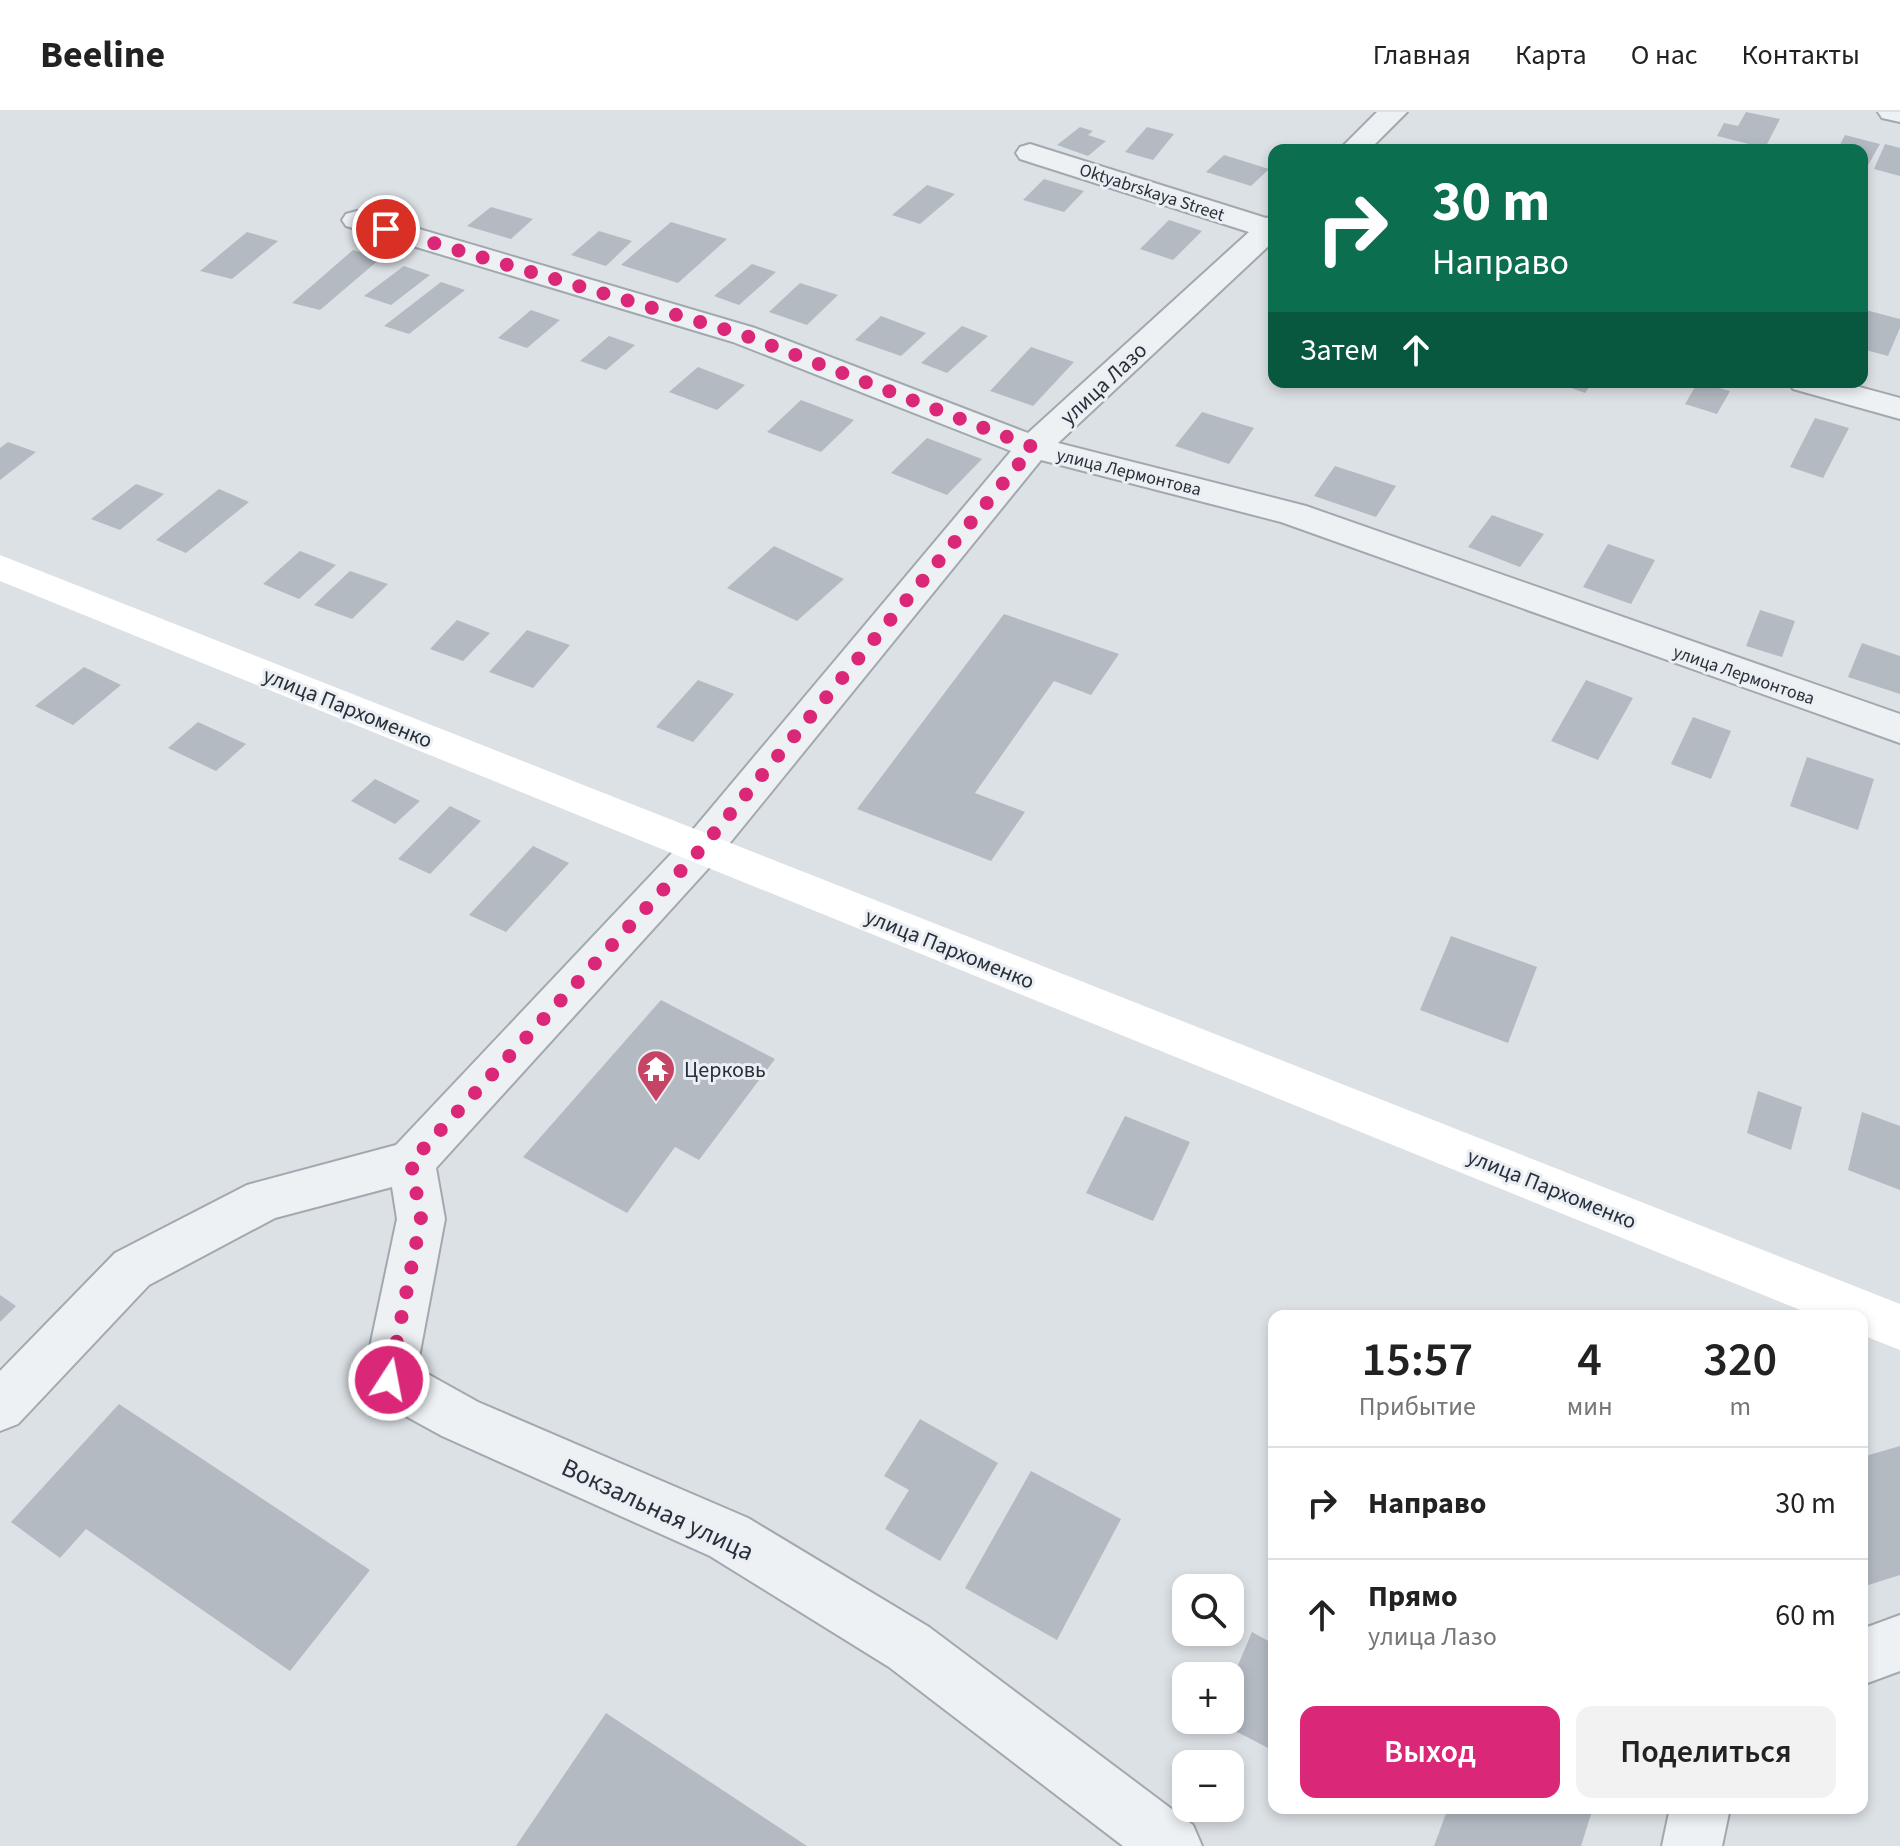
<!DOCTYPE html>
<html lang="ru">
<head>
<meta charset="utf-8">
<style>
  :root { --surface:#fff; --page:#f2f2f2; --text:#222; --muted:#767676; --line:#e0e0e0; --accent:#db2777 }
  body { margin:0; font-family:"Source Sans 3",sans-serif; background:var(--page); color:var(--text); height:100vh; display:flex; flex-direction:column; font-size:30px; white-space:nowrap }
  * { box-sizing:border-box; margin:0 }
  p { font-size:26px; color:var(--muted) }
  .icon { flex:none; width:44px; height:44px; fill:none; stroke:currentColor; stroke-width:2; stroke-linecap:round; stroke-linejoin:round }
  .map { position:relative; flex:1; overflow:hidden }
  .details { position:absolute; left:1268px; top:1198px; width:600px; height:504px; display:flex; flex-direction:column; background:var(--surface); border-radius:16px; box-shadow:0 4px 12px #0003 }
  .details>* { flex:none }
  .banner { position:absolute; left:1268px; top:32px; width:600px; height:244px; border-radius:16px; box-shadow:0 4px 12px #0003; background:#0b6e4f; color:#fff; overflow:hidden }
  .tools { position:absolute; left:1172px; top:1462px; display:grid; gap:16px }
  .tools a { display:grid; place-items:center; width:72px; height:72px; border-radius:16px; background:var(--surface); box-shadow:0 4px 12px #0003; font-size:40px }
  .pin { position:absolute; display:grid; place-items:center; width:68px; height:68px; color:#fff; margin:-34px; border:4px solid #fff; border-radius:50%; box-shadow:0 2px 8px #0007 }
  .me { position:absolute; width:88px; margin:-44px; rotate:11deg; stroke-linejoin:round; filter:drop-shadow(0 0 6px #0008) }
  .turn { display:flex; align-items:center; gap:28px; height:168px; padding:0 32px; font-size:36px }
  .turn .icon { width:104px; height:104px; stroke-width:2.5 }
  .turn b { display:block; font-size:56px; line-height:68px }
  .then { display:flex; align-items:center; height:76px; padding:0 32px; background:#0003; gap:16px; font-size:30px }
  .eta { display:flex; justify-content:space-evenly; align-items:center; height:136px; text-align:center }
  .eta b { font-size:48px; font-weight:600; line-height:56px }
  .primary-button { display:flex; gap:16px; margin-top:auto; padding:16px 32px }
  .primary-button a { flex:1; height:92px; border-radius:16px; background:var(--accent); color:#fff; font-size:32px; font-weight:600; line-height:92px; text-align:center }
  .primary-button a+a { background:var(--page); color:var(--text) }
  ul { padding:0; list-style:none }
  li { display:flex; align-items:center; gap:24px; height:112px; padding:0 32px; border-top:2px solid var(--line) }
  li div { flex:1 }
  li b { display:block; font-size:30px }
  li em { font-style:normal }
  header { display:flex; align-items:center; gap:48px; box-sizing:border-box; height:112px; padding:0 40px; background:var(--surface); border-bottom:2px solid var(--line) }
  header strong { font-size:38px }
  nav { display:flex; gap:44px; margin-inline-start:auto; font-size:28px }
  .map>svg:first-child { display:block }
  .building { fill:#b4bac2 }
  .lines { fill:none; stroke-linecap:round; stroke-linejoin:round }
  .street-casing { stroke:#a2a8af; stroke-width:4 }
  .street { fill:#eef1f4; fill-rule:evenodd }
  .secondary { fill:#fff; fill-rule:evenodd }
  .route { stroke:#db2777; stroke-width:14; stroke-dasharray:0 25.2 }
  .labels { text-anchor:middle; stroke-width:6; stroke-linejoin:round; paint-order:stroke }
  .far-street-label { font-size:18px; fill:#27303b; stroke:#ebeff3 }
  .street-label { font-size:22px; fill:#27303b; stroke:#ebeff3 }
  .poi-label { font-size:22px; fill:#27303b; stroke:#ebeff3; text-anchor:start }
  .near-street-label { font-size:26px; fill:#27303b; stroke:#ebeff3 }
</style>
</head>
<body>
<header>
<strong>Beeline</strong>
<nav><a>Главная</a><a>Карта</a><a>О нас</a><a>Контакты</a></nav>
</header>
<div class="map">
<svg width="1900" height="1734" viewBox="0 0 1900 1734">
  <rect width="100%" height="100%" fill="#dce1e5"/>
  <g class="building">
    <polygon points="1746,0 1780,7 1765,36 1717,24 1724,11 1738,14"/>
    <polygon points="1080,15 1093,19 1088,23 1106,29 1088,44 1057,33"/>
    <polygon points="1147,15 1174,22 1153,48 1125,40"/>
    <polygon points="1845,23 1880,32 1867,55 1862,54 1862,38 1837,38"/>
    <polygon points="1885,32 1900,36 1900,64 1874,57"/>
    <polygon points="1224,43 1269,57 1251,74 1206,60"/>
    <polygon points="1044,67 1084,79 1064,100 1023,88"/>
    <polygon points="927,73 955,82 920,112 892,103"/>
    <polygon points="491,95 533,107 511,127 467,114"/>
    <polygon points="1169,108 1202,119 1173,148 1140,137"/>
    <polygon points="671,110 727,127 678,171 621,153"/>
    <polygon points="599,119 632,129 606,154 571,143"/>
    <polygon points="247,120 278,129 232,167 200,159"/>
    <polygon points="353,138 381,146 320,198 292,191"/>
    <polygon points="752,152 776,160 739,193 714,184"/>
    <polygon points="404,154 430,163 391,193 364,184"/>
    <polygon points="441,170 465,178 409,222 384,214"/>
    <polygon points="800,171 838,183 807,213 769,200"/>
    <polygon points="1862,197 1900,207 1900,216 1888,244 1862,237"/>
    <polygon points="531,198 560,208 527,236 498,226"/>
    <polygon points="881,204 926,221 901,244 855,228"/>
    <polygon points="962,214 988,224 947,261 921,251"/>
    <polygon points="609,224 635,233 606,258 580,249"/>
    <polygon points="1031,235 1074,250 1033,294 990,279"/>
    <polygon points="698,255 745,273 717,298 669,280"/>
    <polygon points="1555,270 1593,270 1585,281"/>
    <polygon points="1698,270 1730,279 1717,302 1685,292"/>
    <polygon points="801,288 854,308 821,340 767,320"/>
    <polygon points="1202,300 1254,316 1229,352 1175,334"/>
    <polygon points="1815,306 1849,316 1823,366 1790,355"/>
    <polygon points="927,326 982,347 947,383 891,361"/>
    <polygon points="8,330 36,340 0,368 0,336"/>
    <polygon points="1335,354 1396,374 1376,405 1314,384"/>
    <polygon points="136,372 164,382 120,418 91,407"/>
    <polygon points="219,377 249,390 186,441 156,428"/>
    <polygon points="1492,403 1544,422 1520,455 1468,435"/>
    <polygon points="1608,432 1655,448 1631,492 1583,475"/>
    <polygon points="774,434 844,467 797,509 727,476"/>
    <polygon points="300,439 336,453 299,487 263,472"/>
    <polygon points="350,459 388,472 352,507 314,493"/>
    <polygon points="1760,498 1795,509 1782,545 1746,534"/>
    <polygon points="1004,502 1119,542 1091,583 1054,569 975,681 1025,700 991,749 857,697"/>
    <polygon points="457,508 490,521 463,549 430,537"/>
    <polygon points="527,518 570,533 533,576 489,560"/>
    <polygon points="1862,531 1900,544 1900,582 1848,565"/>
    <polygon points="84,555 121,573 73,613 35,594"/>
    <polygon points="698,568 734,582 693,630 656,615"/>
    <polygon points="1586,568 1633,586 1598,648 1551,629"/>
    <polygon points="1693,605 1731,619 1711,667 1671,652"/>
    <polygon points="198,610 246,632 216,659 168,636"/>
    <polygon points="1807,645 1874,667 1858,718 1790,694"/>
    <polygon points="375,667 420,689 395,712 351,689"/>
    <polygon points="450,694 481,709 430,762 398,747"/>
    <polygon points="533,734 569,751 506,820 469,803"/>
    <polygon points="1451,824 1537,855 1508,931 1420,898"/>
    <polygon points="661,888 775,947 699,1048 675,1035 627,1101 523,1045"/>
    <polygon points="1758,979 1802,995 1791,1038 1747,1021"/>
    <polygon points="1862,1000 1900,1014 1900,1078 1848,1058"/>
    <polygon points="1125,1004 1190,1030 1153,1109 1086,1081"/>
    <polygon points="0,1183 16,1194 0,1210"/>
    <polygon points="119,1292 370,1458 290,1559 86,1417 60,1446 11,1410"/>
    <polygon points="920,1307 998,1351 940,1449 885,1417 909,1378 884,1364"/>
    <polygon points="1900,1334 1900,1463 1862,1475 1862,1345"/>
    <polygon points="1031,1359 1121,1407 1057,1528 965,1476"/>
    <polygon points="1252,1520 1274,1532 1274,1639 1214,1608 1230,1608 1230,1572"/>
    <polygon points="606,1601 807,1734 516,1734"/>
    <polygon points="1448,1696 1593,1696 1581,1734 1434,1734"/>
  </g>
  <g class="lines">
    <defs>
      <g id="street">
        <polygon points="1377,0 1407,0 1369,38 1339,38"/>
        <polygon points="1878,0 1900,0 1900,10 1882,6"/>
        <polygon points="1030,32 1266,106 1274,104 1274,129 1058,331 1306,394 1900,602 1900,631 1281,410 1041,348 716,748 436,1056 445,1107 417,1256 478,1290 748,1406 929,1515 1193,1713 1202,1734 1123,1734 889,1555 710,1444 442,1324 371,1285 363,1268 397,1107 392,1075 275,1106 149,1173 18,1312 0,1319 0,1259 115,1141 247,1073 396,1033 686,726 1011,339 733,230 346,114 342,108 346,102 357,99 368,102 755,216 1028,321 1249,120 1020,47 1016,41 1020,35"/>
        <polygon points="1789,270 1841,270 1900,286 1900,307 1793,277"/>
        <polygon points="1900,1503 1900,1559 1862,1573 1862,1517"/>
        <polygon points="1670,1696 1730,1696 1722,1734 1662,1734"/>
      </g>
    </defs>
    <use href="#street" class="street-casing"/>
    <use href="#street" class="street"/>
    <polygon class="secondary" points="0,443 1900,1192 1900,1238 1862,1223 1862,1204 1815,1204 0,469"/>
  </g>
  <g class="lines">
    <polyline class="route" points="386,117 744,223 1033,335 701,737 411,1050 421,1107 389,1268"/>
  </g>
  <defs>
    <symbol id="temple-pin" viewBox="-11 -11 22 30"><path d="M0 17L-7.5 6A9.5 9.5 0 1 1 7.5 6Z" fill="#c64567" stroke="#ebeff3"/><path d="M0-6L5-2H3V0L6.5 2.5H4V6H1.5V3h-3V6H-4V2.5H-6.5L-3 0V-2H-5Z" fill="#fff"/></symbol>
  </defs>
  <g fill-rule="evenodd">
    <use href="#temple-pin" x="634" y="935" width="44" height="60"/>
  </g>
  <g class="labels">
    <g class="far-street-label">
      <text transform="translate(1152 80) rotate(18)" y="6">Oktyabrskaya Street</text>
      <text transform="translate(1129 360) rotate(14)" y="6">улица Лермонтова</text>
      <text transform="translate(1744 563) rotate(19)" y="6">улица Лермонтова</text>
    </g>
    <g class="street-label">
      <text transform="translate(1103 271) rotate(-43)" y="8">улица Лазо</text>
      <text transform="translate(348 595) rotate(22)" y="8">улица Пархоменко</text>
      <text transform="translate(950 836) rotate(22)" y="8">улица Пархоменко</text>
      <text transform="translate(1552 1076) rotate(22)" y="8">улица Пархоменко</text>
    </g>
    <g class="poi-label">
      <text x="684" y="965">Церковь</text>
    </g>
    <g class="near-street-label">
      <text transform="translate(658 1397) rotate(25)" y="9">Вокзальная улица</text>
    </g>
  </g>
</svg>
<div class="tools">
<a><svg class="icon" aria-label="search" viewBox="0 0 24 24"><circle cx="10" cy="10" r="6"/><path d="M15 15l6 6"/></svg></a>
<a>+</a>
<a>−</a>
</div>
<div class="pin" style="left:386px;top:117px;background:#d93025"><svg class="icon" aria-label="arrive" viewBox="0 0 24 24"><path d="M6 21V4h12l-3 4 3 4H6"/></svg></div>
<svg class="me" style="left:389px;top:1268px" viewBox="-20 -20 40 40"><circle r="17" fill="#db2777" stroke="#fff" stroke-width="3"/><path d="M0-11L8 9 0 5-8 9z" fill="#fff"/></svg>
<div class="banner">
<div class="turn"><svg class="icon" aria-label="right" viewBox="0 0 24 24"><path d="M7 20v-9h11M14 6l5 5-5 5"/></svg><div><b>30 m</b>Направо</div></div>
<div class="then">Затем<svg class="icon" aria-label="ahead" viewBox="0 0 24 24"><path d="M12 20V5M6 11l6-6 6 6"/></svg></div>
</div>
<section class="details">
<div class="eta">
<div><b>15:57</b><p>Прибытие</p></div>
<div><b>4</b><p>мин</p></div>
<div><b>320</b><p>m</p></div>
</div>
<ul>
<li><svg class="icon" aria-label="right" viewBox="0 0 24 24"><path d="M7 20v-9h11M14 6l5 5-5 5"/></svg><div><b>Направо</b></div><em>30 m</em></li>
<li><svg class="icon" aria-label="ahead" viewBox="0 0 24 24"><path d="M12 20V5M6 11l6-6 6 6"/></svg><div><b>Прямо</b><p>улица Лазо</p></div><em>60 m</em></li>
</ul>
<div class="primary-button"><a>Выход</a><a>Поделиться</a></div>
</section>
</div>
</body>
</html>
